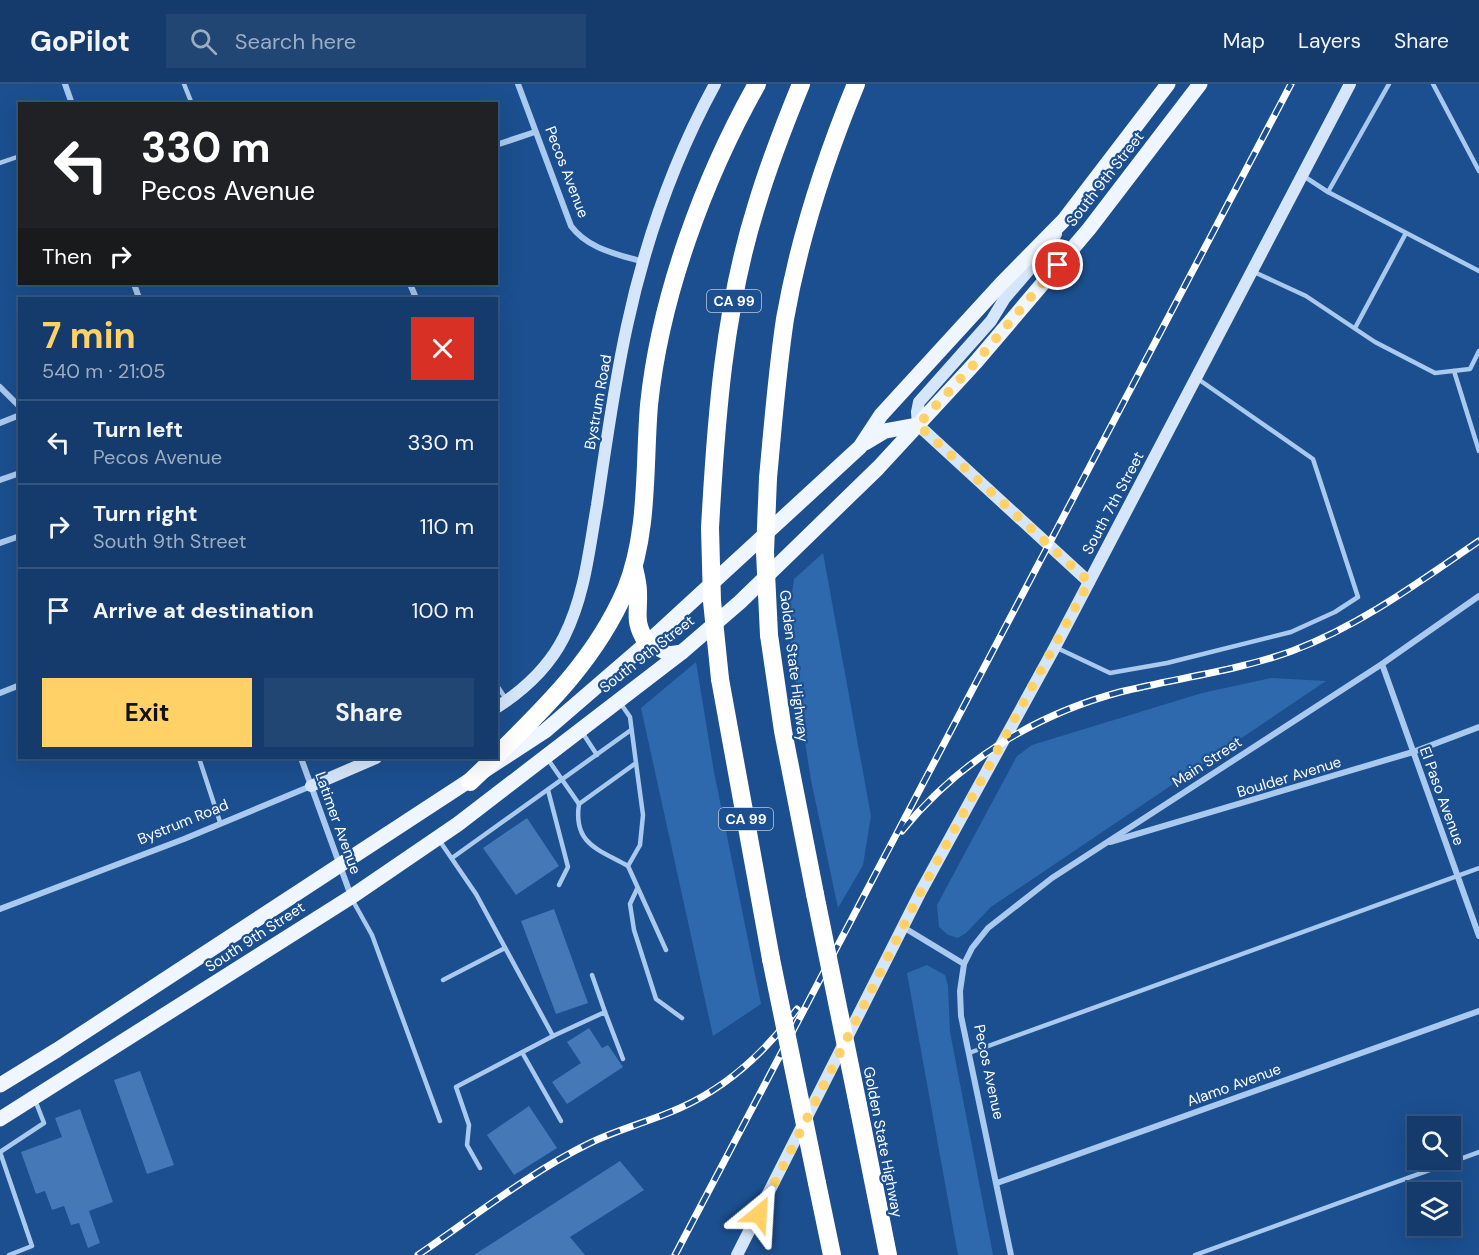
<!DOCTYPE html>
<html lang="en">
<head>
<meta charset="utf-8">
<style>
  :root { --surface:#143b6b; --page:#214673; --text:#f1f3f6; --muted:#9dadc1; --line:#33557e; --accent:#ffd166 }
  body { margin:0; font-family:"DM Sans",sans-serif; background:var(--page); color:var(--text); height:100vh; display:flex; flex-direction:column; font-size:22px; white-space:nowrap }
  * { box-sizing:border-box; margin:0 }
  p { font-size:20px; color:var(--muted) }
  .icon { flex:none; width:33px; height:33px; fill:none; stroke:currentColor; stroke-width:2; stroke-linecap:round; stroke-linejoin:round }
  .map { position:relative; flex:1; overflow:hidden }
  .drawer { position:absolute; left:18px; top:213px; width:480px; height:462px; display:flex; flex-direction:column; background:var(--surface); border-radius:0px; box-shadow:0 6px 24px #0002,0 0 0 2px var(--line) }
  .drawer>* { flex:none }
  .hud { position:absolute; left:18px; top:18px; width:480px; height:183px; border-radius:0px; box-shadow:0 6px 24px #0002,0 0 0 2px var(--line); background:#202124; color:#fff; overflow:hidden }
  .tools { position:absolute; left:1407px; top:1032px; display:grid; gap:12px }
  .tools a { display:grid; place-items:center; width:54px; height:54px; border-radius:0px; background:var(--surface); box-shadow:0 6px 24px #0002,0 0 0 2px var(--line); font-size:30px }
  .pin { position:absolute; display:grid; place-items:center; width:51px; height:51px; color:#fff; margin:-26px; border:3px solid #fff; border-radius:50%; box-shadow:0 2px 6px #0007 }
  .me { position:absolute; width:66px; margin:-33px; rotate:27deg; stroke-linejoin:round; filter:drop-shadow(0 0 4px #0008) }
  .turn { display:flex; align-items:center; gap:21px; height:126px; padding:0 24px; font-size:27px }
  .turn .icon { width:78px; height:78px; stroke-width:2.5 }
  .turn b { display:block; font-size:42px; line-height:51px }
  .then { display:flex; align-items:center; height:57px; padding:0 24px; background:#0003; gap:12px; font-size:22px }
  .round { display:grid; place-items:center; flex:none; width:63px; height:63px; border-radius:0px; background:var(--page) }
  .headline { display:flex; align-items:center; justify-content:space-between; height:102px; padding:0 24px }
  h1 { font-size:36px; font-weight:700; line-height:45px; color:var(--accent) }
  .action { display:flex; gap:12px; margin-top:auto; padding:12px 24px }
  .action a { flex:1; height:69px; border-radius:0px; background:var(--accent); color:#111; font-size:24px; font-weight:700; line-height:69px; text-align:center }
  .action a+a { background:var(--page); color:var(--text) }
  ul { padding:0; list-style:none }
  li { display:flex; align-items:center; gap:18px; height:84px; padding:0 24px; border-top:2px solid var(--line) }
  li div { flex:1 }
  li b { display:block; font-size:22px }
  li em { font-style:normal }
  header { display:flex; align-items:center; gap:36px; box-sizing:border-box; height:84px; padding:0 30px; background:var(--surface); border-bottom:2px solid var(--line) }
  header strong { font-size:28px }
  nav { display:flex; gap:33px; margin-inline-start:auto; font-size:21px }
  .search { width:420px; height:54px; background:var(--page); display:flex; align-items:center; gap:15px; box-sizing:border-box; padding:0 21px; border-radius:0px; color:var(--muted); font-size:22px }
  .map>svg:first-child { display:block }
  .green { fill:#2e69ad }
  .building { fill:#4478b7 }
  .lines { fill:none; stroke-linecap:round; stroke-linejoin:round }
  .lane { stroke:#a9c9ee; stroke-width:4.5 }
  .street { stroke:#a9c9ee; stroke-width:6 }
  .secondary { stroke:#d6e6fa; stroke-width:12 }
  .primary { stroke:#f0f6ff; stroke-width:15 }
  .highway { stroke:#fff; stroke-width:18 }
  .rail-casing { stroke:#fff; stroke-width:7 }
  .rail { stroke:#1b4f8f; stroke-width:4.5; stroke-dasharray:14; stroke-linecap:butt }
  .highway-bridge { stroke:#fff; stroke-width:18 }
  .route { stroke:#ffd166; stroke-width:10; stroke-dasharray:0 18 }
  .labels { text-anchor:middle; stroke-width:4.5; stroke-linejoin:round; paint-order:stroke }
  .shield { fill:#1b4f8f; stroke:#bbcadd; stroke-width:1.5 }
  .shield-label { font-size:14px; font-weight:bold; fill:#fff }
  .street-label { font-size:15px; fill:#fff; stroke:#1b4f8f }
</style>
</head>
<body>
<header>
<strong>GoPilot</strong>
<div class="search"><svg class="icon" aria-label="search" viewBox="0 0 24 24"><circle cx="10" cy="10" r="6"/><path d="M15 15l6 6"/></svg>Search here</div>
<nav><a>Map</a><a>Layers</a><a>Share</a></nav>
</header>
<div class="map">
<svg width="1479" height="1171" viewBox="0 0 1479 1171">
  <rect width="100%" height="100%" fill="#1b4f8f"/>
  <g class="green">
    <polygon points="823,469 871,732 863,781 838,824 811,696 798,613 788,537 794,495"/>
    <polygon points="696,578 714,688 761,920 713,952 641,624"/>
    <polygon points="1271,594 1326,597 991,823 966,849 958,854 948,851 939,843 937,821 1017,672 1032,661 1202,609"/>
    <polygon points="927,881 945,891 948,902 950,948 993,1171 958,1171 907,889"/>
  </g>
  <g class="building">
    <polygon points="527,734 559,782 516,811 483,764"/>
    <polygon points="554,825 588,919 556,930 521,837"/>
    <polygon points="589,944 602,964 608,961 623,983 567,1020 552,998 581,979 567,958"/>
    <polygon points="140,987 174,1081 147,1090 114,996"/>
    <polygon points="529,1022 557,1064 514,1091 487,1051"/>
    <polygon points="80,1025 113,1118 89,1127 100,1159 88,1164 79,1139 71,1141 64,1122 52,1126 45,1107 36,1110 21,1068 62,1053 55,1034"/>
    <polygon points="620,1077 644,1106 570,1153 585,1171 474,1171"/>
  </g>
  <g class="lines">
    <g class="lane">
      <polyline points="184,0 192,20"/>
      <polyline points="1433,0 1479,87"/>
      <polyline points="0,79 20,72"/>
      <polyline points="1302,91 1328,108 1479,187"/>
      <polyline points="1328,108 1389,0"/>
      <polyline points="1254,188 1306,212 1375,258 1435,289 1470,285 1479,267"/>
      <polyline points="1355,244 1406,149"/>
      <polyline points="1454,287 1479,367"/>
      <polyline points="1055,563 1110,589 1167,579 1291,548 1335,528 1358,513 1313,375 1198,295"/>
      <polyline points="496,600 506,615"/>
      <polyline points="582,648 597,671"/>
      <polyline points="199,674 220,738"/>
      <polyline points="547,674 579,720 636,679 630,633 621,620"/>
      <polyline points="636,679 643,731 640,761 628,782 666,866"/>
      <polyline points="548,706 568,783 559,801"/>
      <path d="M579,720C573,760 598,765 628,782"/>
      <polyline points="439,756 476,810 553,952 456,1003 469,1041 467,1061 480,1084"/>
      <polyline points="452,774 631,646"/>
      <polyline points="637,805 630,820 634,846 656,915 682,934"/>
      <polyline points="353,817 372,851 440,1037"/>
      <polyline points="592,891 605,928"/>
      <polyline points="443,896 505,864"/>
      <polyline points="553,952 605,928 623,975"/>
      <polyline points="969,969 1479,784"/>
      <polyline points="523,970 561,1037"/>
      <polyline points="0,1068 32,1162 9,1171"/>
      <polyline points="0,1068 44,1039 35,1016"/>
      <polyline points="1195,1171 1479,1068"/>
    </g>
    <g class="street">
      <polyline points="65,0 72,20"/>
      <path d="M518,0L571,142C588,165 617,170 643,178"/>
      <polyline points="496,61 535,48"/>
      <polyline points="134,200 139,214"/>
      <polyline points="410,200 416,214"/>
      <polyline points="0,303 20,323"/>
      <polyline points="0,339 20,331"/>
      <polyline points="0,396 20,389"/>
      <polyline points="0,459 20,452"/>
      <polyline points="1382,580 1479,852"/>
      <polyline points="0,609 20,601"/>
      <polyline points="301,674 351,812"/>
      <polyline points="1110,758 1413,668 1479,643"/>
      <polyline points="0,825 184,755 311,702"/>
      <polyline points="903,843 964,880 960,907 961,932 1011,1171"/>
      <polyline points="964,880 972,864 988,844 1052,794 1382,580 1479,512"/>
      <polyline points="997,1099 1479,927"/>
    </g>
    <g class="secondary">
      <polyline points="1056,150 1047,165 1005,214 991,237 919,318 917,328 918,341 1089,498"/>
      <path d="M496,624C524,606 549,583 564,553C585,511 589,466 597,421C606,361 614,301 627,242C645,158 674,75 715,0"/>
      <polyline points="311,702 376,674"/>
      <polyline points="737,1171 921,807 1055,563 1350,0"/>
    </g>
    <g class="primary">
      <polyline points="865,359 885,347 918,341"/>
      <polyline points="647,559 669,570 682,568"/>
      <polyline points="0,1001 57,966 545,647 647,559 860,363 881,331 1001,200 1064,136 1168,0"/>
      <polyline points="0,1035 351,813 458,740 682,568 740,518 878,384 976,278 1089,145 1200,0"/>
    </g>
    <g class="highway">
      <path d="M768,394C773,341 777,288 785,235C799,155 825,75 856,0"/>
      <path d="M710,444C716,335 724,224 757,120C769,80 785,39 801,0"/>
      <path d="M634,484C636,492 638,500 638,508C639,531 633,537 647,559"/>
      <polyline points="769,551 783,647 815,810"/>
      <polyline points="720,595 771,875"/>
      <path d="M496,672C548,621 597,573 626,505C649,448 644,381 649,321C660,213 704,94 757,0"/>
      <polyline points="470,698 495,674"/>
      <polyline points="858,1021 888,1171"/>
      <polyline points="817,1099 832,1171"/>
    </g>
    <defs>
      <g id="rail">
        <path d="M902,747C958,678 1034,631 1120,608C1177,594 1237,587 1292,567C1361,541 1419,498 1479,457"/>
        <path d="M418,1171C472,1134 532,1087 590,1059C619,1045 651,1037 680,1024C727,1003 767,966 797,925"/>
        <polyline points="675,1171 1291,0"/>
      </g>
    </defs>
    <use href="#rail" class="rail-casing"/>
    <use href="#rail" class="rail"/>
    <g class="highway-bridge">
      <polyline points="768,394 765,468 769,551"/>
      <polyline points="710,444 712,517 720,595"/>
      <polyline points="815,810 858,1021"/>
      <polyline points="771,875 817,1099"/>
    </g>
  </g>
  <g class="lines">
    <polyline class="route" points="759,1130 921,807 1089,498 918,341 976,278 1058,181"/>
  </g>
  <g class="labels">
    <g class="shield">
      <rect x="707" y="206" width="54" height="22" rx="4.5"/>
      <rect x="719" y="724" width="54" height="22" rx="4.5"/>
    </g>
    <g class="shield-label">
      <text x="734" y="222">CA 99</text>
      <text x="746" y="740">CA 99</text>
    </g>
    <g class="street-label">
      <text transform="translate(567 88) rotate(69)" y="5">Pecos Avenue</text>
      <text transform="translate(1105 95) rotate(-52)" y="5">South 9th Street</text>
      <text transform="translate(598 318) rotate(-80)" y="5">Bystrum Road</text>
      <text transform="translate(1113 419) rotate(-62)" y="5">South 7th Street</text>
      <text transform="translate(647 570) rotate(-38)" y="5">South 9th Street</text>
      <text transform="translate(794 582) rotate(83)" y="5">Golden State Highway</text>
      <text transform="translate(1207 678) rotate(-33)" y="5">Main Street</text>
      <text transform="translate(1289 693) rotate(-17)" y="5">Boulder Avenue</text>
      <text transform="translate(1442 712) rotate(70)" y="5">El Paso Avenue</text>
      <text transform="translate(183 738) rotate(-22)" y="5">Bystrum Road</text>
      <text transform="translate(338 739) rotate(70)" y="5">Latimer Avenue</text>
      <text transform="translate(255 853) rotate(-33)" y="5">South 9th Street</text>
      <text transform="translate(989 988) rotate(78)" y="5">Pecos Avenue</text>
      <text transform="translate(1234 1001) rotate(-20)" y="5">Alamo Avenue</text>
      <text transform="translate(883 1058) rotate(79)" y="5">Golden State Highway</text>
    </g>
  </g>
</svg>
<div class="tools">
<a><svg class="icon" aria-label="search" viewBox="0 0 24 24"><circle cx="10" cy="10" r="6"/><path d="M15 15l6 6"/></svg></a>
<a><svg class="icon" aria-label="layers" viewBox="0 0 24 24"><path d="M12 4l9 5-9 5-9-5zM3 14l9 5 9-5"/></svg></a>
</div>
<div class="pin" style="left:1058px;top:181px;background:#d93025"><svg class="icon" aria-label="arrive" viewBox="0 0 24 24"><path d="M6 21V4h12l-3 4 3 4H6"/></svg></div>
<svg class="me" style="left:759px;top:1130px" viewBox="-20 -20 40 40"><path d="M0-17L14 15 0 8-14 15z" fill="#ffd166" stroke="#fff" stroke-width="4"/></svg>
<div class="hud">
<div class="turn"><svg class="icon" aria-label="left" viewBox="0 0 24 24"><path d="M17 20v-9H6M10 6l-5 5 5 5"/></svg><div><b>330 m</b>Pecos Avenue</div></div>
<div class="then">Then<svg class="icon" aria-label="right" viewBox="0 0 24 24"><path d="M7 20v-9h11M14 6l5 5-5 5"/></svg></div>
</div>
<section class="drawer">
<div class="headline"><div><h1>7 min</h1><p>540 m · 21:05</p></div><a class="round" style="background:#d93025;color:#fff"><svg class="icon" aria-label="close" viewBox="0 0 24 24"><path d="M6 6l12 12M18 6L6 18"/></svg></a></div>
<ul>
<li><svg class="icon" aria-label="left" viewBox="0 0 24 24"><path d="M17 20v-9H6M10 6l-5 5 5 5"/></svg><div><b>Turn left</b><p>Pecos Avenue</p></div><em>330 m</em></li>
<li><svg class="icon" aria-label="right" viewBox="0 0 24 24"><path d="M7 20v-9h11M14 6l5 5-5 5"/></svg><div><b>Turn right</b><p>South 9th Street</p></div><em>110 m</em></li>
<li><svg class="icon" aria-label="arrive" viewBox="0 0 24 24"><path d="M6 21V4h12l-3 4 3 4H6"/></svg><div><b>Arrive at destination</b></div><em>100 m</em></li>
</ul>
<div class="action"><a>Exit</a><a>Share</a></div>
</section>
</div>
</body>
</html>
